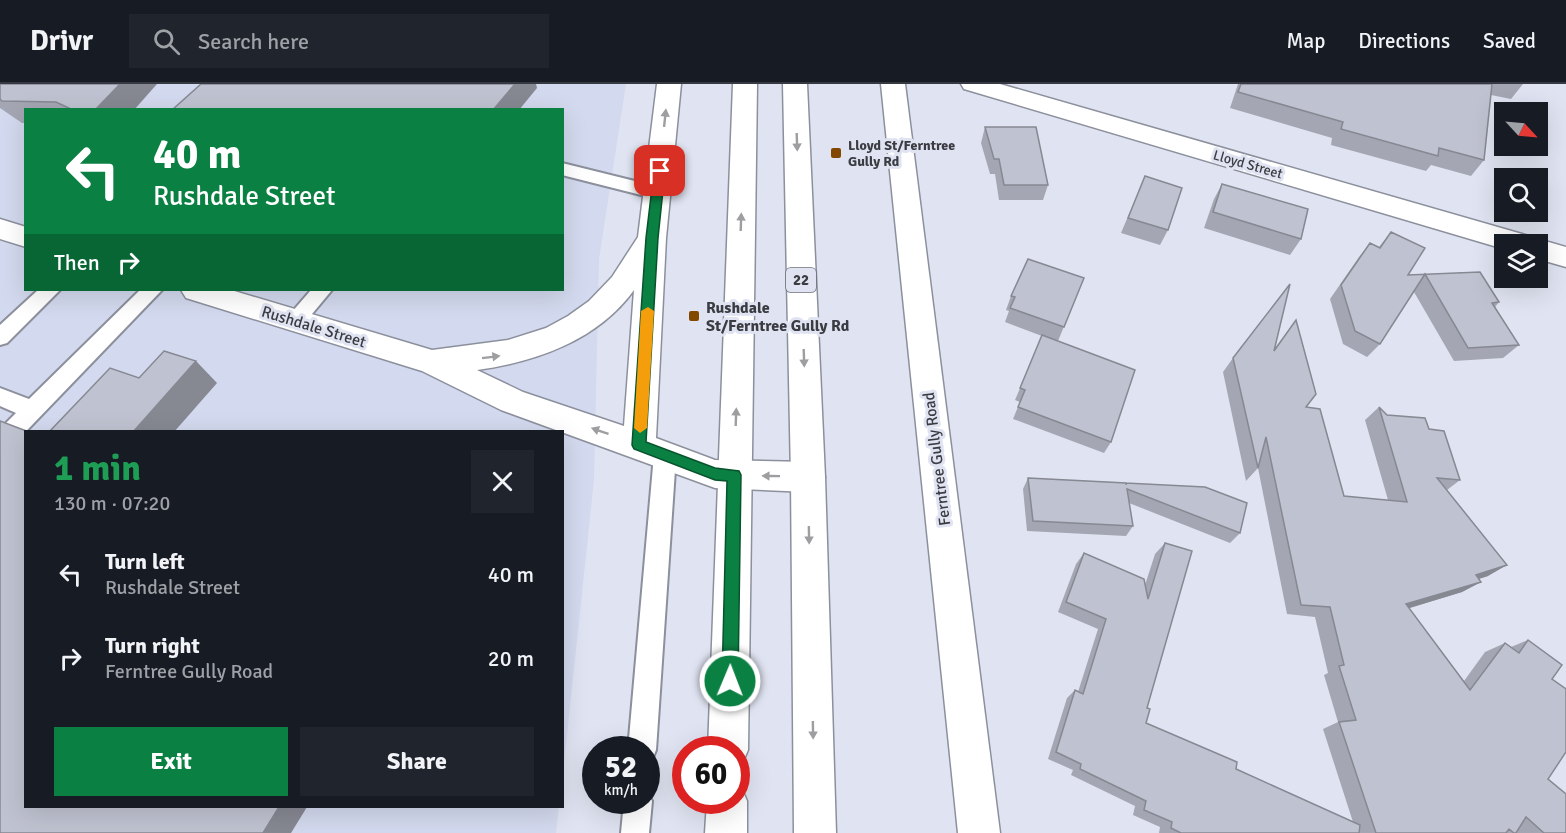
<!DOCTYPE html>
<html lang="en">
<head>
<meta charset="utf-8">
<style>
  :root { --surface:#171b24; --page:#20242c; --text:#f1f3f6; --muted:#9ea1a6; --line:#363941; --accent:#0b8043 }
  body { margin:0; font-family:Signika,sans-serif; background:var(--page); color:var(--text); height:100vh; display:flex; flex-direction:column; font-size:22px; white-space:nowrap }
  * { box-sizing:border-box; margin:0 }
  p { font-size:20px; color:var(--muted) }
  .icon { flex:none; width:33px; height:33px; fill:none; stroke:currentColor; stroke-width:2; stroke-linecap:round; stroke-linejoin:round }
  .map { position:relative; flex:1; overflow:hidden }
  .drawer { position:absolute; left:24px; top:346px; width:540px; height:378px; display:flex; flex-direction:column; background:var(--surface); border-radius:0px; box-shadow:0 6px 24px #0002 }
  .drawer>* { flex:none }
  .banner { position:absolute; left:24px; top:24px; width:540px; height:183px; border-radius:0px; box-shadow:0 6px 24px #0002; background:#0b8043; color:#fff; overflow:hidden }
  .needle { width:39px; rotate:116deg }
  .buttons { position:absolute; left:1494px; top:18px; display:grid; gap:12px }
  .buttons a { display:grid; place-items:center; width:54px; height:54px; border-radius:0px; background:var(--surface); box-shadow:0 6px 24px #0002; font-size:30px }
  .speed { position:absolute; left:582px; top:652px; display:flex; gap:12px; font-size:30px; font-weight:700; text-align:center }
  .speed>* { display:grid; place-content:center; width:78px; height:78px; border-radius:50%; background:var(--surface); box-shadow:0 6px 24px #0002; line-height:1 }
  .speed small { font-size:15px; font-weight:400 }
  .speed .limit { border:9px solid #d22; background:#fff; color:#111 }
  .pin { position:absolute; display:grid; place-items:center; width:51px; height:51px; color:#fff; margin:-26px; border-radius:12px; box-shadow:0 3px 9px #0006 }
  .me { position:absolute; width:66px; margin:-33px; rotate:1deg; stroke-linejoin:round; filter:drop-shadow(0 0 4px #0008) }
  .turn { display:flex; align-items:center; gap:21px; height:126px; padding:0 30px; font-size:27px }
  .turn .icon { width:78px; height:78px; stroke-width:2.5 }
  .turn b { display:block; font-size:42px; line-height:51px }
  .then { display:flex; align-items:center; height:57px; padding:0 30px; background:#0003; gap:12px; font-size:22px }
  .round { display:grid; place-items:center; flex:none; width:63px; height:63px; border-radius:0px; background:var(--page) }
  .overview { display:flex; align-items:center; justify-content:space-between; height:102px; padding:0 30px }
  h1 { font-size:36px; font-weight:800; line-height:45px; color:#1e9e55 }
  .button { display:flex; gap:12px; margin-top:auto; padding:12px 30px }
  .button a { flex:1; height:69px; border-radius:0px; background:var(--accent); color:#fff; font-size:24px; font-weight:800; line-height:69px; text-align:center }
  .button a+a { background:var(--page); color:var(--text) }
  ul { padding:0; list-style:none }
  li { display:flex; align-items:center; gap:18px; height:84px; padding:0 30px }
  li div { flex:1 }
  li b { display:block; font-size:22px }
  li em { font-style:normal }
  header { display:flex; align-items:center; gap:36px; box-sizing:border-box; height:84px; padding:0 30px; background:var(--surface); border-bottom:2px solid var(--line) }
  header strong { font-size:28px }
  nav { display:flex; gap:33px; margin-inline-start:auto; font-size:21px }
  .search { width:420px; height:54px; background:var(--page); display:flex; align-items:center; gap:15px; box-sizing:border-box; padding:0 21px; border-radius:0px; color:var(--muted); font-size:22px }
  .map>svg:first-child { display:block }
  .built { fill:#d3d9ee; fill-rule:evenodd }
  .lines { fill:none; stroke-linecap:round; stroke-linejoin:round }
  .service-casing { stroke:#8c909d; stroke-width:4 }
  .minor-casing { stroke:#8c909d; stroke-width:3 }
  .primary-casing { stroke:#8c909d; stroke-width:3 }
  .service { fill:#fff; fill-rule:evenodd }
  .minor { fill:#fff; fill-rule:evenodd }
  .primary { fill:#fff; fill-rule:evenodd }
  .wall { fill:#a4a7b3 }
  .shaded-wall { fill:#868892 }
  .building { fill:#bfc2d0; stroke:#868892; stroke-width:1.5 }
  .oneway { fill:#9d9ea0 }
  .route { fill:#0b8043; stroke:#07532c; stroke-width:1.5 }
  .slow { fill:#f59e0b }
  .poi-dot { fill:#834800; stroke:#e0e4f2; stroke-width:2 }
  .labels { text-anchor:middle; stroke-width:6; stroke-linejoin:round; paint-order:stroke }
  .far-poi-label { font-size:14px; font-weight:bold; fill:#3b3c42; stroke:#e0e4f2; text-anchor:start }
  .far-street-label { font-size:14px; fill:#3b3c42; stroke:#e0e4f2 }
  .shield { fill:#e0e4f2; stroke:#6c6e77; stroke-width:1.5 }
  .shield-label { font-size:15px; font-weight:bold; fill:#3b3c42 }
  .poi-label { font-size:16px; font-weight:bold; fill:#3b3c42; stroke:#e0e4f2; text-anchor:start }
  .street-label { font-size:16px; fill:#3b3c42; stroke:#e0e4f2 }
</style>
</head>
<body>
<header>
<strong>Drivr</strong>
<div class="search"><svg class="icon" aria-label="search" viewBox="0 0 24 24"><circle cx="10" cy="10" r="6"/><path d="M15 15l6 6"/></svg>Search here</div>
<nav><a>Map</a><a>Directions</a><a>Saved</a></nav>
</header>
<div class="map">
<svg width="1566" height="749" viewBox="0 0 1566 749">
  <rect width="100%" height="100%" fill="#e0e4f2"/>
  <path class="built" d="M0,0H626L599,175L594,396L563,689L562,348H26V723H559L556,749H0ZM26,26H562V206H26Z"/>
  <g class="lines">
    <defs>
      <g id="service">
        <polygon points="562,79 663,104 666,109 663,114 657,115 562,91"/>
        <polygon points="38,206 60,206 7,259 0,261 0,241"/>
        <polygon points="140,206 162,206 8,366 0,368 0,345 16,329 0,322 0,304 29,315"/>
        <polygon points="311,206 332,206 302,242 295,244 288,242 285,236"/>
        <polygon points="665,361 673,364 676,371 656,666 652,676 646,678 646,666 628,666 654,371 657,364"/>
        <polygon points="646,707 652,717 649,749 621,749 624,717 646,717"/>
      </g>
      <g id="minor">
        <path d="M657,0H681L666,154L656,354L715,376L808,378L820,383L825,393L820,403L808,408L715,404L501,326L422,287L186,214L181,206H231L432,266L508,256L546,244L568,232L589,217L612,193L638,153ZM634,206L624,342L523,308L477,286C536,278 598,256 634,206Z"/>
        <polygon points="881,0 905,0 1000,749 958,749"/>
        <polygon points="961,0 1000,0 1522,150 1532,153 1534,156 1538,155 1566,163 1566,183 1538,175 1538,160 1504,160 1504,165 964,5"/>
        <polygon points="0,135 26,143 26,163 0,155"/>
      </g>
      <g id="primary">
        <polygon points="733,0 757,0 748,666 742,680 736,682 736,666 708,666"/>
        <polygon points="783,0 807,0 825,393 836,749 794,749 791,393"/>
        <polygon points="736,700 741,703 747,717 747,749 705,749 707,717 736,717"/>
      </g>
    </defs>
    <use href="#service" class="service-casing"/>
    <use href="#minor" class="minor-casing"/>
    <use href="#primary" class="primary-casing"/>
    <use href="#service" class="service"/>
    <use href="#minor" class="minor"/>
    <use href="#primary" class="primary"/>
  </g>
  <g class="wall">
    <polygon points="0,0 134,26 26,26 26,39 22,39 0,24"/>
    <polygon points="1238,0 1523,0 1511,15 1491,11 1484,76 1471,92 1431,81 1426,87 1331,61 1332,54 1230,24"/>
    <polygon points="985,43 1048,101 1043,116 999,116 995,90 990,90 981,59"/>
    <polygon points="1145,92 1168,146 1160,161 1121,149"/>
    <polygon points="1222,100 1301,155 1290,171 1204,144 1214,115"/>
    <polygon points="1391,148 1408,191 1480,188 1499,218 1495,223 1519,261 1503,274 1454,277 1414,208 1380,260 1367,273 1343,260 1330,215 1359,173 1370,159 1379,163"/>
    <polygon points="1084,194 1058,257 1111,358 1104,369 1013,335 1020,318 1015,316 1042,252 1005,238 1009,227 1006,226 1011,212"/>
    <polygon points="1296,236 1306,323 1344,412 1388,416 1365,336 1379,323 1387,331 1429,345 1460,396 1447,406 1488,492 1478,495 1481,498 1462,508 1409,524 1464,597 1485,568 1505,559 1511,563 1528,556 1552,595 1548,695 1566,749 1159,749 1160,743 1133,731 1135,722 1071,691 1073,686 1048,675 1067,614 1075,606 1078,608 1098,545 1058,528 1076,480 1084,469 1145,501 1155,470 1165,459 1147,624 1146,639 1236,685 1353,738 1323,645 1338,638 1324,591 1328,589 1315,533 1287,530 1258,384 1246,397 1223,288 1233,274 1275,264"/>
    <polygon points="1028,394 1126,399 1240,449 1230,459 1129,419 1133,442 1126,452 1027,447 1023,405"/>
  </g>
  <g class="shaded-wall">
    <polygon points="120,0 157,0 134,26 95,26"/>
    <polygon points="515,0 536,0 537,4 519,26 493,26"/>
    <polygon points="196,277 217,299 174,348 133,348"/>
    <polygon points="1507,481 1488,492 1457,502 1476,491"/>
    <polygon points="1481,498 1462,508 1390,530 1406,520"/>
    <polygon points="279,723 307,723 291,749 263,749"/>
  </g>
  <g class="building">
    <polygon points="0,0 120,0 95,26 73,26 56,18 2,17 0,15"/>
    <polygon points="201,0 515,0 493,26 172,26"/>
    <polygon points="1241,0 1492,0 1484,76 1439,64 1438,72 1341,45 1343,38 1238,8"/>
    <polygon points="985,43 1036,43 1048,101 1004,101 999,75 994,75"/>
    <polygon points="1145,92 1182,104 1168,146 1128,134"/>
    <polygon points="1222,100 1308,125 1301,155 1213,128"/>
    <polygon points="1391,148 1425,164 1408,191 1480,188 1499,218 1492,219 1519,261 1468,264 1425,190 1380,260 1355,247 1341,201 1370,159 1380,164"/>
    <polygon points="1028,175 1084,194 1064,243 1010,224 1015,213 1011,212"/>
    <polygon points="1290,200 1274,267 1296,236 1316,310 1306,323 1320,325 1344,412 1407,418 1379,323 1387,331 1425,334 1429,345 1444,347 1460,396 1437,394 1507,481 1476,491 1481,498 1406,520 1470,606 1505,559 1519,569 1528,556 1562,581 1552,595 1566,605 1566,668 1548,695 1566,710 1566,749 1544,749 1526,733 1516,749 1514,749 1509,745 1506,749 1376,749 1339,638 1356,636 1339,582 1344,581 1330,523 1301,521 1266,353 1258,384 1233,274"/>
    <polygon points="1042,251 1135,286 1111,358 1018,323 1025,306 1020,304"/>
    <polygon points="164,267 196,277 133,348 49,348 110,284 139,294"/>
    <polygon points="0,337 29,348 26,348 26,723 279,723 263,749 0,749"/>
    <polygon points="1028,394 1126,399 1126,401 1126,399 1205,403 1247,419 1240,449 1127,405 1133,442 1033,437"/>
    <polygon points="1165,459 1192,467 1147,624 1150,625 1146,639 1237,678 1236,685 1360,741 1359,749 1181,749 1171,744 1172,738 1144,726 1146,717 1080,685 1081,680 1056,668 1075,606 1083,610 1106,535 1066,518 1084,469 1144,495 1148,515"/>
  </g>
  <defs><path id="oneway-solid" d="M-6-.8H1V-3.2L6.5 0L1 3.2V.8H-6Z" transform="scale(1.5)"/></defs>
  <g class="oneway">
    <use href="#oneway-solid" transform="translate(665 34) rotate(-84)"/>
    <use href="#oneway-solid" transform="translate(797 58) rotate(88)"/>
    <use href="#oneway-solid" transform="translate(741 138) rotate(-88)"/>
    <use href="#oneway-solid" transform="translate(491 273) rotate(-7)"/>
    <use href="#oneway-solid" transform="translate(804 274) rotate(88)"/>
    <use href="#oneway-solid" transform="translate(736 333) rotate(-88)"/>
    <use href="#oneway-solid" transform="translate(600 347) rotate(-161)"/>
    <use href="#oneway-solid" transform="translate(771 392) rotate(-179)"/>
    <use href="#oneway-solid" transform="translate(809 451) rotate(89)"/>
    <use href="#oneway-solid" transform="translate(813 646) rotate(89)"/>
  </g>
  <polygon class="route" points="660,83 665,87 658,154 646,358 715,384 739,387 741,391 738,597 735,603 730,605 724,603 722,597 727,397 715,396 634,365 632,361 646,154 654,87"/>
  <polygon class="slow" points="648,223 654,227 647,344 640,349 634,344 641,227"/>
  <g class="poi-dot">
    <rect x="830" y="63" width="12" height="12" rx="3"/>
    <rect x="688" y="226" width="12" height="12" rx="3"/>
  </g>
  <g class="labels">
    <g class="far-poi-label">
      <text x="848" y="66">Lloyd St/Ferntree<tspan x="848" dy="16">Gully Rd</tspan></text>
    </g>
    <g class="far-street-label">
      <text transform="translate(1248 80) rotate(16)" y="5">Lloyd Street</text>
    </g>
    <rect class="shield" x="786" y="184" width="30" height="24" rx="4.5"/>
    <g class="shield-label">
      <text x="801" y="201">22</text>
    </g>
    <g class="poi-label">
      <text x="706" y="229">Rushdale<tspan x="706" dy="18">St/Ferntree Gully Rd</tspan></text>
    </g>
    <g class="street-label">
      <text transform="translate(314 242) rotate(17)" y="6">Rushdale Street</text>
      <text transform="translate(936 375) rotate(-97)" y="6">Ferntree Gully Road</text>
    </g>
  </g>
</svg>
<div class="buttons">
<a><svg class="needle" viewBox="-14 -14 28 28"><path d="M0-13l5 13h-10z" fill="#e53935"/><path d="M0 13l5-13h-10z" fill="#9ea1a6"/></svg></a>
<a><svg class="icon" aria-label="search" viewBox="0 0 24 24"><circle cx="10" cy="10" r="6"/><path d="M15 15l6 6"/></svg></a>
<a><svg class="icon" aria-label="layers" viewBox="0 0 24 24"><path d="M12 4l9 5-9 5-9-5zM3 14l9 5 9-5"/></svg></a>
</div>
<div class="speed"><div>52<small>km/h</small></div><div class="limit">60</div></div>
<div class="pin" style="left:660px;top:87px;background:#d93025"><svg class="icon" aria-label="arrive" viewBox="0 0 24 24"><path d="M6 21V4h12l-3 4 3 4H6"/></svg></div>
<svg class="me" style="left:730px;top:597px" viewBox="-20 -20 40 40"><circle r="17" fill="#0b8043" stroke="#fff" stroke-width="3"/><path d="M0-11L8 9 0 5-8 9z" fill="#fff"/></svg>
<div class="banner">
<div class="turn"><svg class="icon" aria-label="left" viewBox="0 0 24 24"><path d="M17 20v-9H6M10 6l-5 5 5 5"/></svg><div><b>40 m</b>Rushdale Street</div></div>
<div class="then">Then<svg class="icon" aria-label="right" viewBox="0 0 24 24"><path d="M7 20v-9h11M14 6l5 5-5 5"/></svg></div>
</div>
<section class="drawer">
<div class="overview"><div><h1>1 min</h1><p>130 m · 07:20</p></div><a class="round"><svg class="icon" aria-label="close" viewBox="0 0 24 24"><path d="M6 6l12 12M18 6L6 18"/></svg></a></div>
<ul>
<li><svg class="icon" aria-label="left" viewBox="0 0 24 24"><path d="M17 20v-9H6M10 6l-5 5 5 5"/></svg><div><b>Turn left</b><p>Rushdale Street</p></div><em>40 m</em></li>
<li><svg class="icon" aria-label="right" viewBox="0 0 24 24"><path d="M7 20v-9h11M14 6l5 5-5 5"/></svg><div><b>Turn right</b><p>Ferntree Gully Road</p></div><em>20 m</em></li>
</ul>
<div class="button"><a>Exit</a><a>Share</a></div>
</section>
</div>
</body>
</html>
